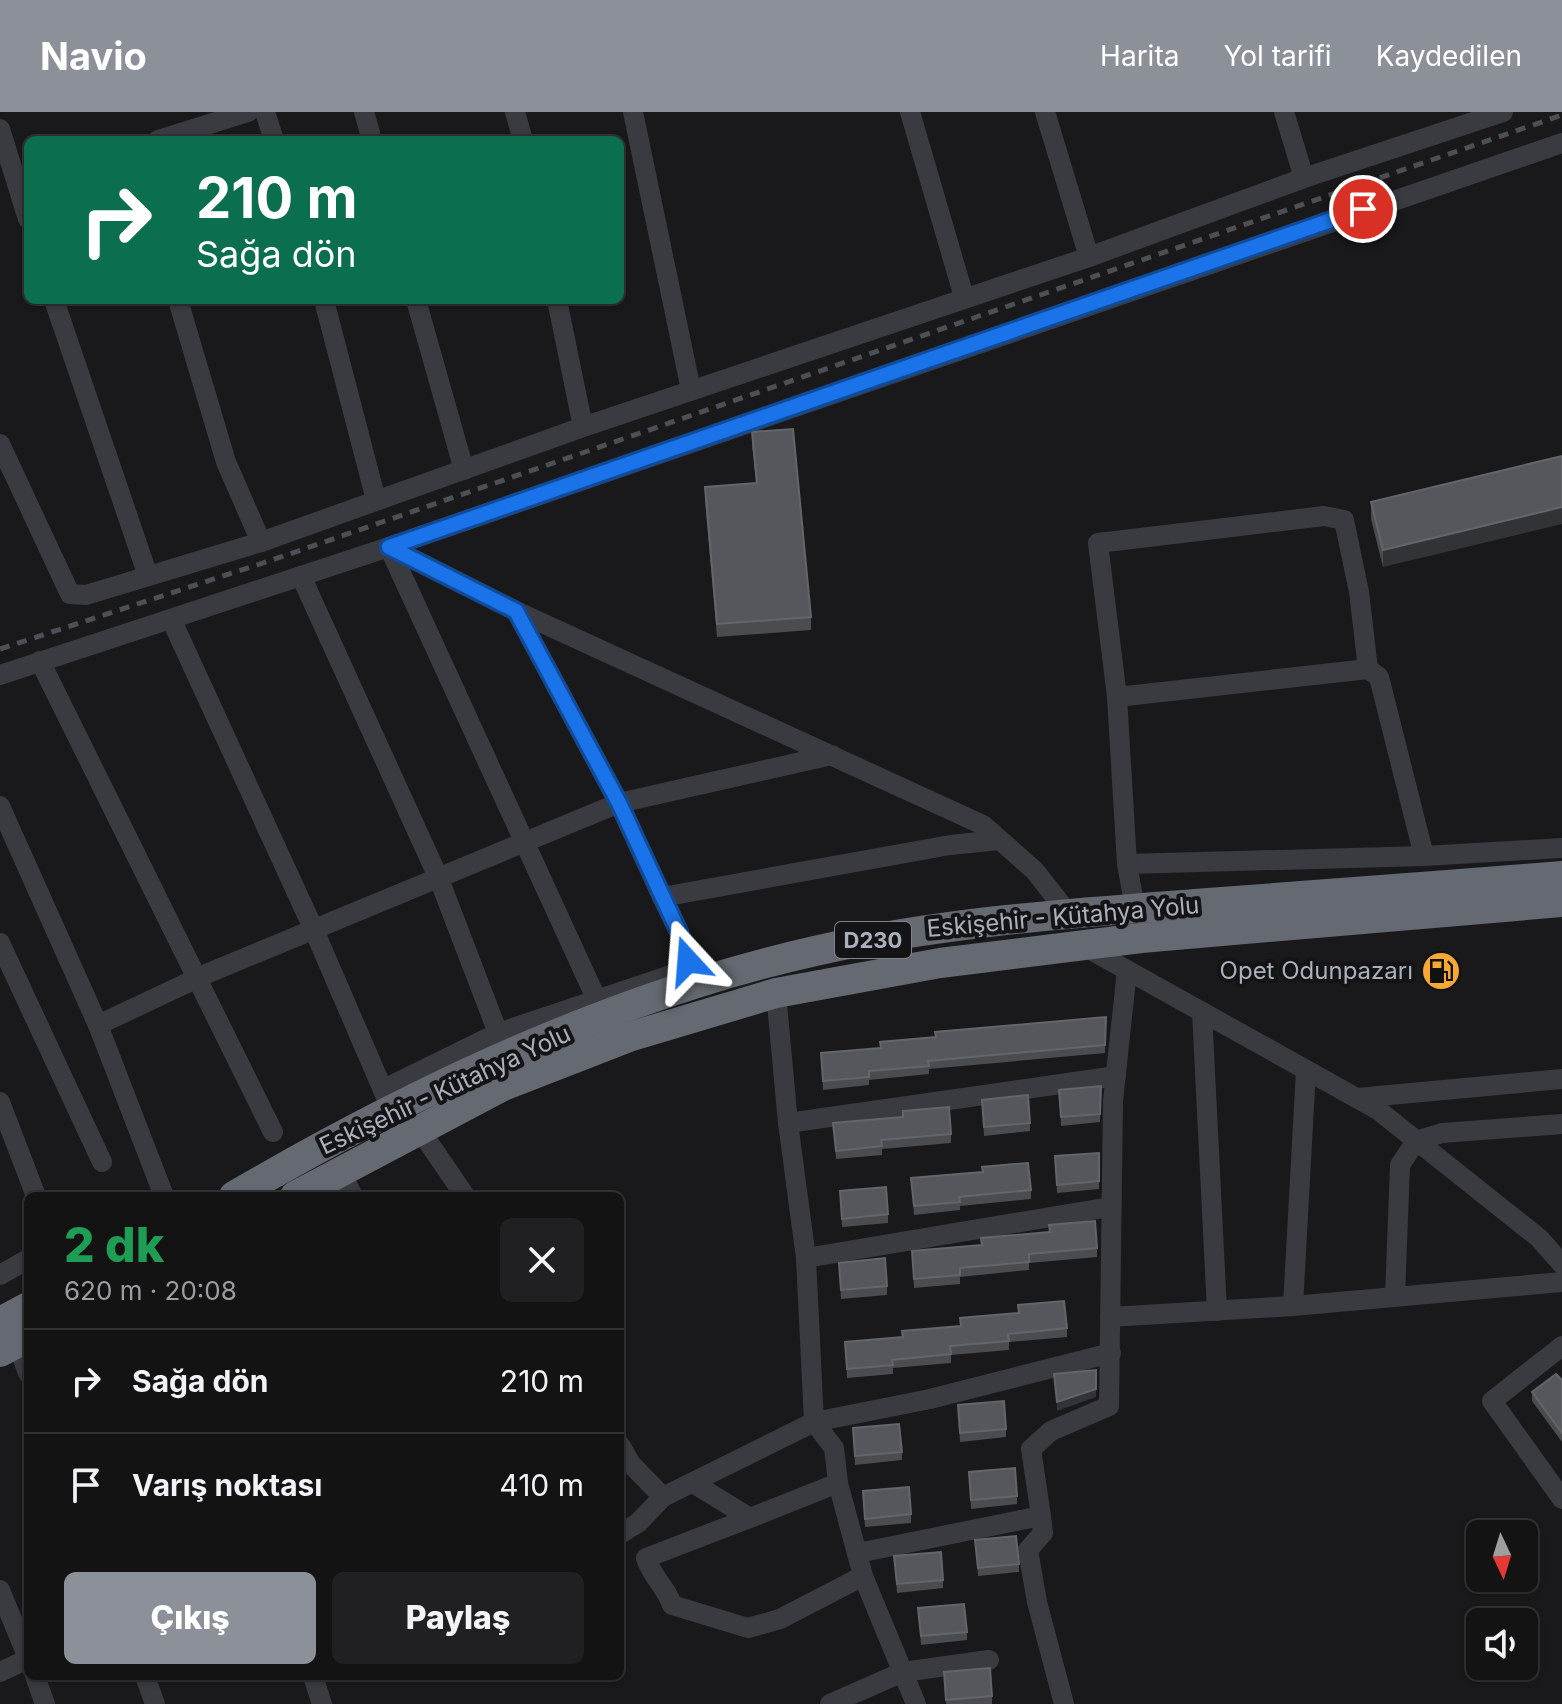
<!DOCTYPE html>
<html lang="tr">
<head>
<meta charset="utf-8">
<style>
  :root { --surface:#131314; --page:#202022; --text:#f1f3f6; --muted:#9d9ea0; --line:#323234; --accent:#8c9099 }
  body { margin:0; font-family:Inter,sans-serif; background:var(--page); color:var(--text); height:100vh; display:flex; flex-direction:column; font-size:30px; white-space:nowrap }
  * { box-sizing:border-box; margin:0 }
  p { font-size:26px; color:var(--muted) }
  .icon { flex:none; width:44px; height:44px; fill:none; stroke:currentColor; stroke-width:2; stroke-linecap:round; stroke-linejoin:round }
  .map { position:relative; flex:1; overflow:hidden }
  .drawer { position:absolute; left:24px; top:1080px; width:600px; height:488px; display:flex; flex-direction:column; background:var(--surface); border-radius:12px; box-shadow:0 2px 6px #0004,0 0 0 2px var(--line) }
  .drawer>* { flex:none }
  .top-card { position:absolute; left:24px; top:24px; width:600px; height:168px; border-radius:12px; box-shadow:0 2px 6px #0004,0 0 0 2px var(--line); background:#0b6e4f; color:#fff; overflow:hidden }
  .needle { width:52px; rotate:176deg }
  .tools { position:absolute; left:1466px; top:1408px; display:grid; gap:16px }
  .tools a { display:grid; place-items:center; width:72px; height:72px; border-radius:12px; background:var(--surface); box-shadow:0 2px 6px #0004,0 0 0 2px var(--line); font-size:40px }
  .pin { position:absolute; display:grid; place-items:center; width:68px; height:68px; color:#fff; margin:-34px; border:4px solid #fff; border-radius:50%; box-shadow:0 2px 8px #0007 }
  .me { position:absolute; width:88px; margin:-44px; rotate:341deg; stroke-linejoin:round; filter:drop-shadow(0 0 6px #0008) }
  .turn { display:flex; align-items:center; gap:28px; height:168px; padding:0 40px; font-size:36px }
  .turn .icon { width:104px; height:104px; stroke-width:2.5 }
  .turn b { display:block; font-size:56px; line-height:68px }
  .round { display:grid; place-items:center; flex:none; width:84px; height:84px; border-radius:12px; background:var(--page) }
  .headline { display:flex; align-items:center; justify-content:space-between; height:136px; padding:0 40px }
  h1 { font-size:48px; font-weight:800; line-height:60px; color:#1e9e55 }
  .cta { display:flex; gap:16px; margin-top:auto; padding:16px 40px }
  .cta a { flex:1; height:92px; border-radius:12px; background:var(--accent); color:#fff; font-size:32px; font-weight:800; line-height:92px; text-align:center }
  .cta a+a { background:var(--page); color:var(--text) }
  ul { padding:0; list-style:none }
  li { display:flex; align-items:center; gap:24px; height:104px; padding:0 40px; border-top:2px solid var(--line) }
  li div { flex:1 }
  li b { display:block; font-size:30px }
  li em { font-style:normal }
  header { display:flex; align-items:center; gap:48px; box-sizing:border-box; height:112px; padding:0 40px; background:var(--accent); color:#fff }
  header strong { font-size:38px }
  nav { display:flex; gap:44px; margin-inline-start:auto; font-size:28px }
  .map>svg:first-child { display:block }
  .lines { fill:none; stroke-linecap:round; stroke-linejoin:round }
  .minor { stroke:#393b40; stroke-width:20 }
  .highway { stroke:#656971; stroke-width:30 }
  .rail { stroke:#4c4f55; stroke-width:5; stroke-dasharray:10 8; stroke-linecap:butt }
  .wall { fill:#4a4c50 }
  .shaded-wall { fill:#323336 }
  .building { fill:#55575c; stroke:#62656a; stroke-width:2 }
  .route-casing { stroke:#114b97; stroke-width:20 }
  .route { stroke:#1a73e8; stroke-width:14 }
  .labels { text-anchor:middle; stroke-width:8; stroke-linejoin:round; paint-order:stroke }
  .shield { fill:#141416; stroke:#7e828a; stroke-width:2 }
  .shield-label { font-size:22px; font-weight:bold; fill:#abb1bb }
  .street-label { font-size:24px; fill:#abb1bb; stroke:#141416 }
  .poi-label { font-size:24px; fill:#abb1bb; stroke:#141416; text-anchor:end }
</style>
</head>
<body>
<header>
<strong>Navio</strong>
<nav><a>Harita</a><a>Yol tarifi</a><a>Kaydedilen</a></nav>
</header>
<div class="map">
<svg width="1562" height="1592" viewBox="0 0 1562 1592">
  <rect width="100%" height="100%" fill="#19191b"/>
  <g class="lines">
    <g class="minor">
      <polyline points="265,0 274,28"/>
      <polyline points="364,0 372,28"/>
      <polyline points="515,0 523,28"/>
      <polyline points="633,0 691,278"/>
      <polyline points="910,0 964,185"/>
      <polyline points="1045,0 1089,145"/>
      <polyline points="1284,0 1304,66"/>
      <polyline points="0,17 28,107"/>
      <polyline points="158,28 248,0"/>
      <polyline points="54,188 148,464"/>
      <polyline points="178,188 226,350 261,430"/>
      <polyline points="324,188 376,388"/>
      <polyline points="416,188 464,358"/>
      <polyline points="557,188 583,315"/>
      <polyline points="0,332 70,482 86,483 261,430 583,315 1089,145 1304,66 1503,0"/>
      <polyline points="301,464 439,767 498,921"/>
      <polyline points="516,499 619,691 662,785 950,733 1000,728"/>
      <polyline points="172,509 314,818 386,985"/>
      <polyline points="40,549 273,1020"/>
      <polyline points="0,563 389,435 596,886"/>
      <polyline points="1117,585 1368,557 1379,565 1424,744 1562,736"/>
      <polyline points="0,694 98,913 164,1084"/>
      <polyline points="1127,752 1424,744"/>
      <polyline points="1135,796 1127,752 1117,585 1098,431 1324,404 1344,408 1359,480 1368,557"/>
      <path d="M1067,800L1035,759L983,713L516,499L389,435C780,301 1170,164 1562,31"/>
      <polyline points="0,831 102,1050"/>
      <polyline points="1082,833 1378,998 1539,1126 1562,1152"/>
      <polyline points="776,881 788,1011 806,1146 814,1310 834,1336 838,1371 863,1464 916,1592"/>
      <polyline points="1202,900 1217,1199"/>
      <polyline points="98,913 206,862 619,691 832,643"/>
      <polyline points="1357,986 1562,967"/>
      <polyline points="0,990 36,1084"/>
      <polyline points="388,994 390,974 498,921 680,860 688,849 679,820 662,785"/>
      <polyline points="788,1011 1116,964"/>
      <polyline points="420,1018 465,1084"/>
      <polyline points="340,1059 353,1084"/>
      <polyline points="806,1146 1110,1095"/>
      <polyline points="0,1163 28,1147"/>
      <polyline points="1395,1185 1400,1053 1416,1029 1442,1021 1562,1012"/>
      <polyline points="1293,1194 1306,958"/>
      <polyline points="1110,1205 1293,1194 1562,1170"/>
      <polyline points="17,1231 28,1261"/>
      <polyline points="1562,1234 1492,1289 1562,1387"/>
      <polyline points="620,1333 631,1352 663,1385"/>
      <polyline points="693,1371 750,1406 838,1371"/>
      <polyline points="1041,1404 1043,1421 1028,1438 1037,1490 1064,1592"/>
      <path d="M750,1406L646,1446C653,1467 667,1476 672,1493L748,1516L780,1507L863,1464"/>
      <polyline points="620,1422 638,1411 663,1385 814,1310 930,1287 1111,1241"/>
      <polyline points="858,1441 1041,1404 1031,1337 1051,1319 1109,1294 1113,989 1127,858"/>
      <polyline points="0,1478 28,1546"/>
      <polyline points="0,1560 28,1547"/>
      <polyline points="35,1564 45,1592"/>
      <polyline points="145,1564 155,1592"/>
      <polyline points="313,1564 322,1592"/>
      <polyline points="830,1592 903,1560 989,1548"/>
    </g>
    <g class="highway">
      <path d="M234,1084C414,979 611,885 815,839C945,809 1076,801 1208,791C1326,783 1444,773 1562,764"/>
      <polyline points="295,1084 503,974 629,925 776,881 940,851 1141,826 1562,790"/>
      <polyline points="0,1210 28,1195"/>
      <polyline points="0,1240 28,1225"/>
    </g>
    <polyline class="rail" points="0,537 272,448 1562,3"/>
  </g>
  <g class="wall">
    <polygon points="752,320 811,505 811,518 717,525 705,388 705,375 756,371 752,333"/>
    <polygon points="1562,344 1383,455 1371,407 1371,390"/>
    <polygon points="1106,905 1105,941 929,957 929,962 869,968 869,973 823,978 821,941 880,936 936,925"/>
    <polygon points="1101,974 1100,1010 1061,1014 1059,978"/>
    <polygon points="982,988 1030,1011 1030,1019 984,1024"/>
    <polygon points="833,1011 951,1022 951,1031 882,1037 882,1043 836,1047"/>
    <polygon points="1099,1041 1099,1077 1057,1081 1055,1044"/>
    <polygon points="911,1066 1031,1078 1031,1087 960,1094 960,1098 914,1103"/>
    <polygon points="840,1079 888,1102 888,1111 842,1115"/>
    <polygon points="1049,1113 1097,1136 1097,1145 1029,1151 1029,1158 960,1165 960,1172 914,1176 912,1139 981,1134 1049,1120"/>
    <polygon points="839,1151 887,1174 887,1183 841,1187"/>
    <polygon points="1067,1216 1067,1225 1009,1230 1009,1238 951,1243 951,1251 893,1256 893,1262 847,1266 845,1230"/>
    <polygon points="1562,1268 1562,1330 1532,1289 1532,1280"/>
    <polygon points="958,1293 1006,1317 1006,1325 960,1330"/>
    <polygon points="853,1316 902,1340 902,1348 855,1353"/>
    <polygon points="969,1360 1017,1384 1017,1392 971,1397"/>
    <polygon points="863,1379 911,1402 911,1411 865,1415"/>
    <polygon points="975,1428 1019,1452 1019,1460 978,1464"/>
    <polygon points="894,1444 943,1468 943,1476 897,1481"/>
    <polygon points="918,1496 967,1520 967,1528 921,1533"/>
    <polygon points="944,1560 992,1584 992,1592 946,1592"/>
  </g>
  <g class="shaded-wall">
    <polygon points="1562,395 1562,412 1383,455 1383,438"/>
    <polygon points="1096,1277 1096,1285 1057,1299 1057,1290"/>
  </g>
  <g class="building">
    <polygon points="793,317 811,505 717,512 705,375 757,371 752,320"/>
    <polygon points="1562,344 1562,395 1383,438 1371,390"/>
    <polygon points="1106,905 1105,933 928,949 929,954 869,959 869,965 823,969 821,941 881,936 880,930 936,925 935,920"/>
    <polygon points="1101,974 1100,1002 1061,1005 1059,978"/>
    <polygon points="1028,983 1030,1011 984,1015 982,988"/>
    <polygon points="949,995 951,1022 881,1028 882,1034 836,1039 833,1011 903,1005 903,999"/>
    <polygon points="1099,1041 1099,1069 1057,1073 1055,1044"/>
    <polygon points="1028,1051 1031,1078 959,1085 960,1090 914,1094 911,1066 983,1060 982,1055"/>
    <polygon points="886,1075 888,1102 842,1107 840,1079"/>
    <polygon points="1095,1109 1097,1136 1029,1142 1029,1150 960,1156 960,1163 914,1167 912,1139 982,1133 981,1126 1050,1120 1049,1113"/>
    <polygon points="885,1146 887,1174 841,1178 839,1151"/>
    <polygon points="1064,1189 1067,1216 1008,1222 1009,1229 950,1234 951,1242 892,1248 893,1253 847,1257 845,1230 903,1225 902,1219 961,1214 960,1206 1019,1201 1018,1193"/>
    <polygon points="1096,1258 1096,1277 1057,1290 1054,1262"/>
    <polygon points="1556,1262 1562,1268 1562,1321 1532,1280"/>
    <polygon points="1004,1289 1006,1317 960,1321 958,1293"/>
    <polygon points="899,1312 902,1340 855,1344 853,1316"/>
    <polygon points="1015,1356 1017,1384 971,1388 969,1360"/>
    <polygon points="909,1375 911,1402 865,1407 863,1379"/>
    <polygon points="1016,1424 1019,1452 978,1456 975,1428"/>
    <polygon points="941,1440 943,1468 897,1472 894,1444"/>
    <polygon points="964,1492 967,1520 921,1524 918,1496"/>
    <polygon points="990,1556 992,1584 946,1588 944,1560"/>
  </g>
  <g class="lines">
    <defs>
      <path id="route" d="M688,849L679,820L619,691L516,499L389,435C714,322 1038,210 1363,97"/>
    </defs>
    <use href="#route" class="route-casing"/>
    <use href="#route" class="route"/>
  </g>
  <defs>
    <symbol id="fuel-disc" viewBox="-11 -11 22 22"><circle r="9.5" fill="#f8a834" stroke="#141416"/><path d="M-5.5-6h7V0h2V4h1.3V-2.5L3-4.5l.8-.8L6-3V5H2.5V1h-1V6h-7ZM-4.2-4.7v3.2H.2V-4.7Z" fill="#111"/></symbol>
  </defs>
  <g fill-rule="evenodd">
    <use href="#fuel-disc" x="1419" y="837" width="44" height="44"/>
  </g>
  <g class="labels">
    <rect class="shield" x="835" y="810" width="76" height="36" rx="6"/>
    <g class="shield-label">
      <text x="873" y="836">D230</text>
    </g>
    <g class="street-label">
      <text transform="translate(1063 805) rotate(-5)" y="8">Eskişehir - Kütahya Yolu</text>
      <text transform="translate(445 978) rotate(-25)" y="8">Eskişehir - Kütahya Yolu</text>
    </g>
    <g class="poi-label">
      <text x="1413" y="867">Opet Odunpazarı</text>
    </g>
  </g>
</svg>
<div class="tools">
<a><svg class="needle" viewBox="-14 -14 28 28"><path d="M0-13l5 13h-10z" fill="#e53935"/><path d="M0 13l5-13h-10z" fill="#9d9ea0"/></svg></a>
<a><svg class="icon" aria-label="sound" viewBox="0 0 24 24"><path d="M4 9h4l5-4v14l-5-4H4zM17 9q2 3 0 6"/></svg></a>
</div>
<div class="pin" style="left:1363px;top:97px;background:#d93025"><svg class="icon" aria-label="arrive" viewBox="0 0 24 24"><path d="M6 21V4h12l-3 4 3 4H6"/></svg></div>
<svg class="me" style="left:688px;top:849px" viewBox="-20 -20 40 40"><path d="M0-17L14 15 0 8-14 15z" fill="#1a73e8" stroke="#fff" stroke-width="4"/></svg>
<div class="top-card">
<div class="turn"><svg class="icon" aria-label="right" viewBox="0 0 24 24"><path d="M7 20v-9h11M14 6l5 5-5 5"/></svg><div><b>210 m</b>Sağa dön</div></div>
</div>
<section class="drawer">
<div class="headline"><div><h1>2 dk</h1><p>620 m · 20:08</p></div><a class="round"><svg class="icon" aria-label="close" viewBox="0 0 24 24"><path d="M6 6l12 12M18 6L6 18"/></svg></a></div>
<ul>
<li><svg class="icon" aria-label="right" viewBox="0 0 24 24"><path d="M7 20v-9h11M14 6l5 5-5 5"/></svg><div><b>Sağa dön</b></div><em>210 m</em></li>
<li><svg class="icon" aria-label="arrive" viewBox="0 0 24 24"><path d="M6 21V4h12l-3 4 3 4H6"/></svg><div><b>Varış noktası</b></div><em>410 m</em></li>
</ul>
<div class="cta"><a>Çıkış</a><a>Paylaş</a></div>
</section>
</div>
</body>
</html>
